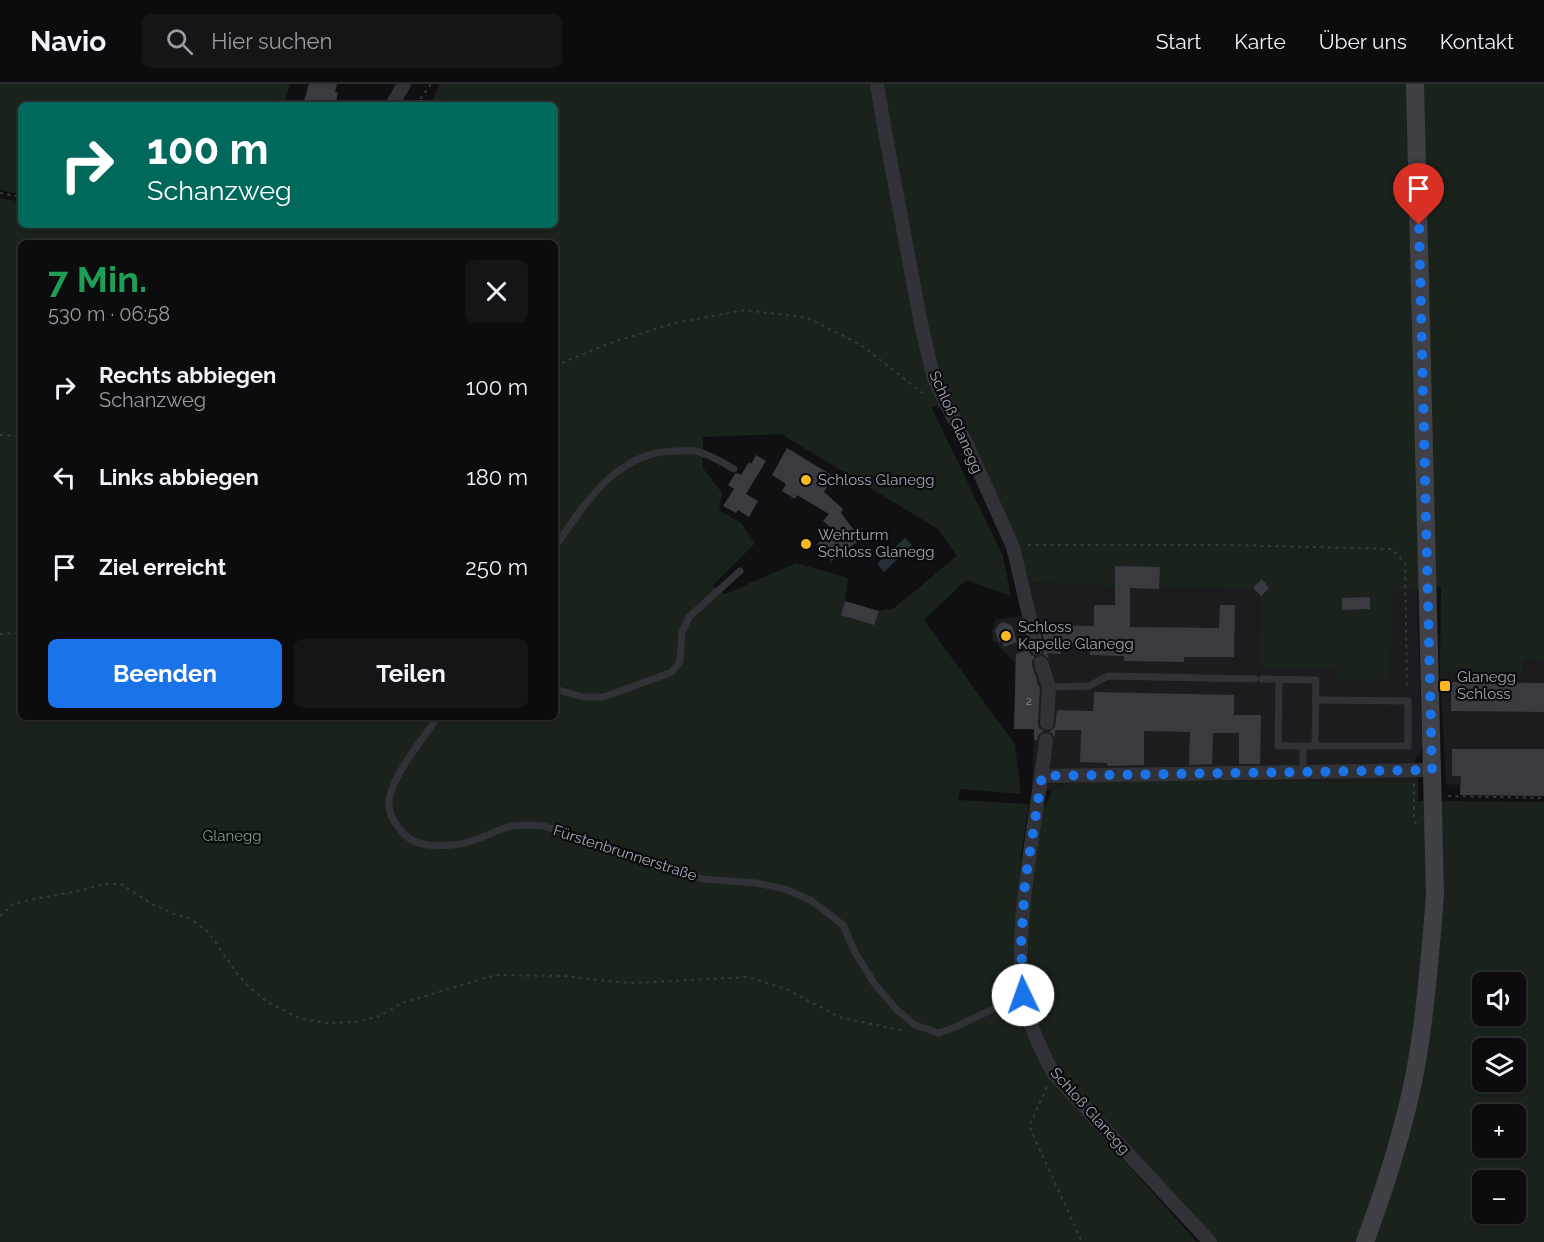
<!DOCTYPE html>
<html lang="de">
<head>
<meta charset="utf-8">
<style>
  :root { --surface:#0c0c0e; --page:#151517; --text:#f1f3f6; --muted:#9a9b9e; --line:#2c2c2e; --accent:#1a73e8 }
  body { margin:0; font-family:Raleway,sans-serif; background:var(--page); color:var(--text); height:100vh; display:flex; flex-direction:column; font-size:22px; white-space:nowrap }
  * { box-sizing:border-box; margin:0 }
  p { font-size:20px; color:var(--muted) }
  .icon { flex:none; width:33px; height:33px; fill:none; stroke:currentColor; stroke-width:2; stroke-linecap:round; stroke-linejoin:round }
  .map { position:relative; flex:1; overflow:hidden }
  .sheet { position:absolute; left:18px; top:156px; width:540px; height:480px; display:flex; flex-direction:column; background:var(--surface); border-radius:9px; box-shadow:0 2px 4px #0004,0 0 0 2px var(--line) }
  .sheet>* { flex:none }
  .guide { position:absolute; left:18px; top:18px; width:540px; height:126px; border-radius:9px; box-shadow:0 2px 4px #0004,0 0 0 2px var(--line); background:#00695c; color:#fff; overflow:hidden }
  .buttons { position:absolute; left:1472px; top:888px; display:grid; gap:12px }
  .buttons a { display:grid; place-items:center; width:54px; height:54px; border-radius:9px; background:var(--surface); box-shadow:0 2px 4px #0004,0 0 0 2px var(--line); font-size:30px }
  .pin { position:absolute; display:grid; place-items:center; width:51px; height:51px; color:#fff; margin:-62px -26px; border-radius:50% 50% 50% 0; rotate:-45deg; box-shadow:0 0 6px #0007 }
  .pin .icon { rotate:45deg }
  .me { position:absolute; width:66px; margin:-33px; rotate:357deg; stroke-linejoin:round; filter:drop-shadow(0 0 4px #0008) }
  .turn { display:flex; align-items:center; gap:21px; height:126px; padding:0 30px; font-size:27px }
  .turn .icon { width:78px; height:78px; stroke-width:2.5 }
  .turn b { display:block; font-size:42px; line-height:51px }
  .round { display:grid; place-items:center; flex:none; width:63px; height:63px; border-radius:9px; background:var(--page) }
  .head { display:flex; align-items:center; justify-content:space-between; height:102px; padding:0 30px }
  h1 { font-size:36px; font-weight:700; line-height:45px; color:#1e9e55 }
  .cta { display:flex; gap:12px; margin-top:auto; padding:12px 30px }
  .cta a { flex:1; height:69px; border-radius:9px; background:var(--accent); color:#fff; font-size:24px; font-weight:700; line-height:69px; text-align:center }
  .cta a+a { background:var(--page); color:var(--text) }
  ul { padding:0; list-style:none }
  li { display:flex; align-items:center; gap:18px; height:90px; padding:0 30px }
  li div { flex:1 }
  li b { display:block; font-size:22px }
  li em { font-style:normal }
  header { display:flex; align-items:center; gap:36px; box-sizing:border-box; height:84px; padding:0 30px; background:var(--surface); border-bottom:2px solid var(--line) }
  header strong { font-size:28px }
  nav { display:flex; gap:33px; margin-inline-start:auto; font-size:21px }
  .search { width:420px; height:54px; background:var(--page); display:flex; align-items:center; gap:15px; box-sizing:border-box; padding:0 21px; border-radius:9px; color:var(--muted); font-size:22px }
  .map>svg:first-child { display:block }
  .built { fill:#1c1c1f }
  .green { fill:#1a221c; fill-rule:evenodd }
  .water { fill:#262e36 }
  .building { fill:#3a3b40 }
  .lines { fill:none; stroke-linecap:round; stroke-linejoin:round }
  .path { stroke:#37393e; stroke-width:2; stroke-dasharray:3 4.5; stroke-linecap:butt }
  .lane { stroke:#313237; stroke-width:7 }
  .street { stroke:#313237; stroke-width:14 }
  .secondary { stroke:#3f4147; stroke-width:18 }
  .route { stroke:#1a73e8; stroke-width:10; stroke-dasharray:0 18 }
  .poi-dot { fill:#fcb81e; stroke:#0b0b0d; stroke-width:2 }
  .labels { text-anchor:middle; stroke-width:4.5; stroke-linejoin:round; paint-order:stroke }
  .number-label { font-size:12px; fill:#878b97 }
  .street-label { font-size:15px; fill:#a1a6b4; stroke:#0b0b0d }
  .poi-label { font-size:15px; fill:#a1a6b4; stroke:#0b0b0d; text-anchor:start }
  .park-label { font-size:15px; fill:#76a07a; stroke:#0b0b0d }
</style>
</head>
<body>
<header>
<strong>Navio</strong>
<div class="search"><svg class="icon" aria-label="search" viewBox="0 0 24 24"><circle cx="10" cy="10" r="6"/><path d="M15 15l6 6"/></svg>Hier suchen</div>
<nav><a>Start</a><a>Karte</a><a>Über uns</a><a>Kontakt</a></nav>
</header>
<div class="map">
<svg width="1544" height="1158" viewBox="0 0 1544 1158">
  <rect width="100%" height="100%" fill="#101012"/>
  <g class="built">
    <polygon points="1115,482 1160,483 1160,502 1262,495 1269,504 1417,506 1422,663 1420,670 1415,675 1418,698 1081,696 1052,707 1032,706 1034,646 1014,645 1015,579 993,556 992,547 996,535 1022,532 1015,502 1029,499 1093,501 1115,504"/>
    <polygon points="1524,576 1544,577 1544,712 1460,711 1460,701 1446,700 1440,588 1523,590"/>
  </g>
  <g class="green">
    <polygon points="0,0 290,0 284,21 21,21 21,110 0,106"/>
    <path d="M440,0H1544V577L1524,576L1523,590L1440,588L1441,503L1417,506H1394L1389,595H1337L1336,584H1260L1261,512L1269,504L1262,496L1253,504L1160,502L1159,483H1115V504L1093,501L1029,499L1018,461L958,329L931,322L1003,472L1011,512L966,496L924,536L1015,660L1021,710L960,705L958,716L1029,720L1021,771L1015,851L1019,917L1049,993L1197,1158H0V114L21,118V141H555V21H430ZM21,159H555V633H21ZM781,350L938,445L957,472L894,524L879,527L841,530L845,517L848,494L796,479L725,510L712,502L755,459L741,439L719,426L722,409L703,384V353Z"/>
    <path d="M1080,696L1418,698V717L1544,718V1158H1214L1060,989L1041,954L1029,902L1028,846L1037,739L1052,707ZM1482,898H1515V932H1482ZM1482,964H1515V998H1482ZM1482,1030H1515V1064H1482ZM1482,1096H1515V1130H1482Z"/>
  </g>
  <polygon class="water" points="905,454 912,461 884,488 877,480"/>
  <g class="building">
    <polygon points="309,0 337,0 335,8 338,9 335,21 303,21"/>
    <polygon points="787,364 833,392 824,408 843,425 841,429 861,455 831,477 817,460 835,447 823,437 829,430 797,411 795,415 782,407 786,400 772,391"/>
    <polygon points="756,371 766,377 746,410 758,417 749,433 738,426 736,429 723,422 734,405 728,401 735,390 738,389 741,391 749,378 751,380"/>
    <polygon points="1115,482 1160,483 1159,505 1130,504 1130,543 1219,544 1220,521 1235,521 1234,573 1184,573 1184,578 1124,577 1124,572 1090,571 1090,562 1061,561 1061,570 1047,569 1049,575 1043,570 1046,562 1043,551 1043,541 1094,542 1094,521 1115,521"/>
    <polygon points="1262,495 1269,504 1261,512 1253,504"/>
    <polygon points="1370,513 1370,525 1342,526 1342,514"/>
    <polygon points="845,517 879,527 874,541 841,531"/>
    <polygon points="1004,538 1012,542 1017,558 1004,563 1002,557 999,558 995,547 999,540"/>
    <polygon points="1028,566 1031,571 1035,573 1032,577 1032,581 1037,596 1037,600 1038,600 1040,604 1038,639 1039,644 1044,647 1039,650 1037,656 1034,656 1034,645 1014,645 1016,570"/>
    <polygon points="1451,598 1544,599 1544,628 1451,627"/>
    <polygon points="1094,608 1234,611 1234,631 1261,631 1260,680 1239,680 1239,649 1213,649 1212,680 1189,681 1190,648 1144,647 1144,681 1108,682 1107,679 1080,678 1081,646 1055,646 1055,654 1052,649 1049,648 1055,643 1057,626 1093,627"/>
    <polygon points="1452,665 1544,665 1544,712 1460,711 1461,692 1452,692"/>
  </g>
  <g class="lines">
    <g class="path">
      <polyline points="416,21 431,0"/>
      <polyline points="0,109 21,113"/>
      <polyline points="555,282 607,260 675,239 745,226 808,234 861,261 925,311"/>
      <polyline points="0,351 21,352"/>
      <polyline points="1028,461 1233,461 1392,465 1405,479 1407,605"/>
      <polyline points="0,550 21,549"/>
      <polyline points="1414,700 1414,732 1416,741"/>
      <polyline points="1448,712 1544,714"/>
      <polyline points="0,832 13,820 34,815 79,807 104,800 121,800 152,820 172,829 191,835 209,849 238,891 249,903 267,918 299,934 325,939 357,938 380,932 402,919 495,891 566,892 606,897 634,899 748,893 786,905 839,933 904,947"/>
      <polyline points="1047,1003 1029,1042 1082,1158"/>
    </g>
    <g class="lane">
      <path d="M555,463C585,419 618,366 677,367C683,367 690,366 696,367C709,370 722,378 734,385"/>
      <polyline points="1262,595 1316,596 1315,662 1278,662 1279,596"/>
      <polyline points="1049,603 1089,602 1108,592 1255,595"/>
      <polyline points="555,605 583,613 604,613 672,588 680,577 682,548 689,533 740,487"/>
      <path d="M438,633C424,653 387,698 389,721C389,732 396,741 403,749C417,764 441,763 460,760C477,757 491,748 508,743C519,740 532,741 544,742L661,784L703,795L756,799L785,805L812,817L843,841L855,868L874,899L896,925L915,941L939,949L953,944L1023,911"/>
      <polyline points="1315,662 1408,662 1408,617 1315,616"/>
      <polyline points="1303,681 1303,662"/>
    </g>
    <g class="street">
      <polyline points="877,0 884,42 921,240 934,295 968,363 1013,463 1037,564"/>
      <polyline points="392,21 404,0"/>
      <polyline points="1041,579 1049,603 1047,639"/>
      <path d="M1046,656C1039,717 1026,778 1022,839C1021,860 1019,892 1023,912C1029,940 1040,965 1053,989L1210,1158"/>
      <polyline points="1042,692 1432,686"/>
    </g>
    <path class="secondary" d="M1365,1158C1388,1096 1409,1031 1419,965C1427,914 1431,862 1435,811L1415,0"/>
  </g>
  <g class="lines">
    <polyline class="route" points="1023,911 1021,861 1025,799 1042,692 1432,686 1419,141"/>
  </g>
  <g class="poi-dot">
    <circle cx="806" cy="396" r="6"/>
    <circle cx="806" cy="460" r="6"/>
    <circle cx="1006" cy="552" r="6"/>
    <rect x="1439" y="596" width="12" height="12" rx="3"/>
  </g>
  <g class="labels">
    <g class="number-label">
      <text x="1029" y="621">2</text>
    </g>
    <g class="street-label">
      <text transform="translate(956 338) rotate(66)" y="5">Schloß Glanegg</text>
      <text transform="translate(625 769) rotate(18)" y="5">Fürstenbrunnerstraße</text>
      <text transform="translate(1090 1027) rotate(48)" y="5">Schloß Glanegg</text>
    </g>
    <g class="poi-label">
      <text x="818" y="401">Schloss Glanegg</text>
      <text x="818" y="456">Wehrturm<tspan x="818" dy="17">Schloss Glanegg</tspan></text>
      <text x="1018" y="548">Schloss<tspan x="1018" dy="17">Kapelle Glanegg</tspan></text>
      <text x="1457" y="598">Glanegg<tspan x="1457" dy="17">Schloss</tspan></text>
    </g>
    <g class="park-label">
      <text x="232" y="757">Glanegg</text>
    </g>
  </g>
</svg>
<div class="buttons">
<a><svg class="icon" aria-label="sound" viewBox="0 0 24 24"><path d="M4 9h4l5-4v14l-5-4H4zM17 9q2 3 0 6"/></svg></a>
<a><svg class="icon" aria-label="layers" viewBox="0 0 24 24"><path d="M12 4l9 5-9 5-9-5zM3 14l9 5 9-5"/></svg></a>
<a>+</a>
<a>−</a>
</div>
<div class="pin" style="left:1419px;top:141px;background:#d93025"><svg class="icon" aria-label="arrive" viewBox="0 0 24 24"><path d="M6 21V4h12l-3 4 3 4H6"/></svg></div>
<svg class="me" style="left:1023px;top:911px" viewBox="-20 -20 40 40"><circle r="19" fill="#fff"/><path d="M0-13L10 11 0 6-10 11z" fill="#1a73e8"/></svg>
<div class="guide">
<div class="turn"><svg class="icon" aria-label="right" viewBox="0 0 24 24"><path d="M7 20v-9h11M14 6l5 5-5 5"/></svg><div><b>100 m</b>Schanzweg</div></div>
</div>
<section class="sheet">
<div class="head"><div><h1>7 Min.</h1><p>530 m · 06:58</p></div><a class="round"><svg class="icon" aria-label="close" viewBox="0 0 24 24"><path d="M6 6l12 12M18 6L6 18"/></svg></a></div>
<ul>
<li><svg class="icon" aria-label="right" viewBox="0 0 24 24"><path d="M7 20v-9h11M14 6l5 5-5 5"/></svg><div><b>Rechts abbiegen</b><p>Schanzweg</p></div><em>100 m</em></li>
<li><svg class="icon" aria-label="left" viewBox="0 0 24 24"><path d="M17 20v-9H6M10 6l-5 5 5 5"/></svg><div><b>Links abbiegen</b></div><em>180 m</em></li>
<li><svg class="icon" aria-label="arrive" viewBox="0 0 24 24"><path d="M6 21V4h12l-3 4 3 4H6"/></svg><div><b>Ziel erreicht</b></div><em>250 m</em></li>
</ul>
<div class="cta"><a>Beenden</a><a>Teilen</a></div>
</section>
</div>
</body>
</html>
